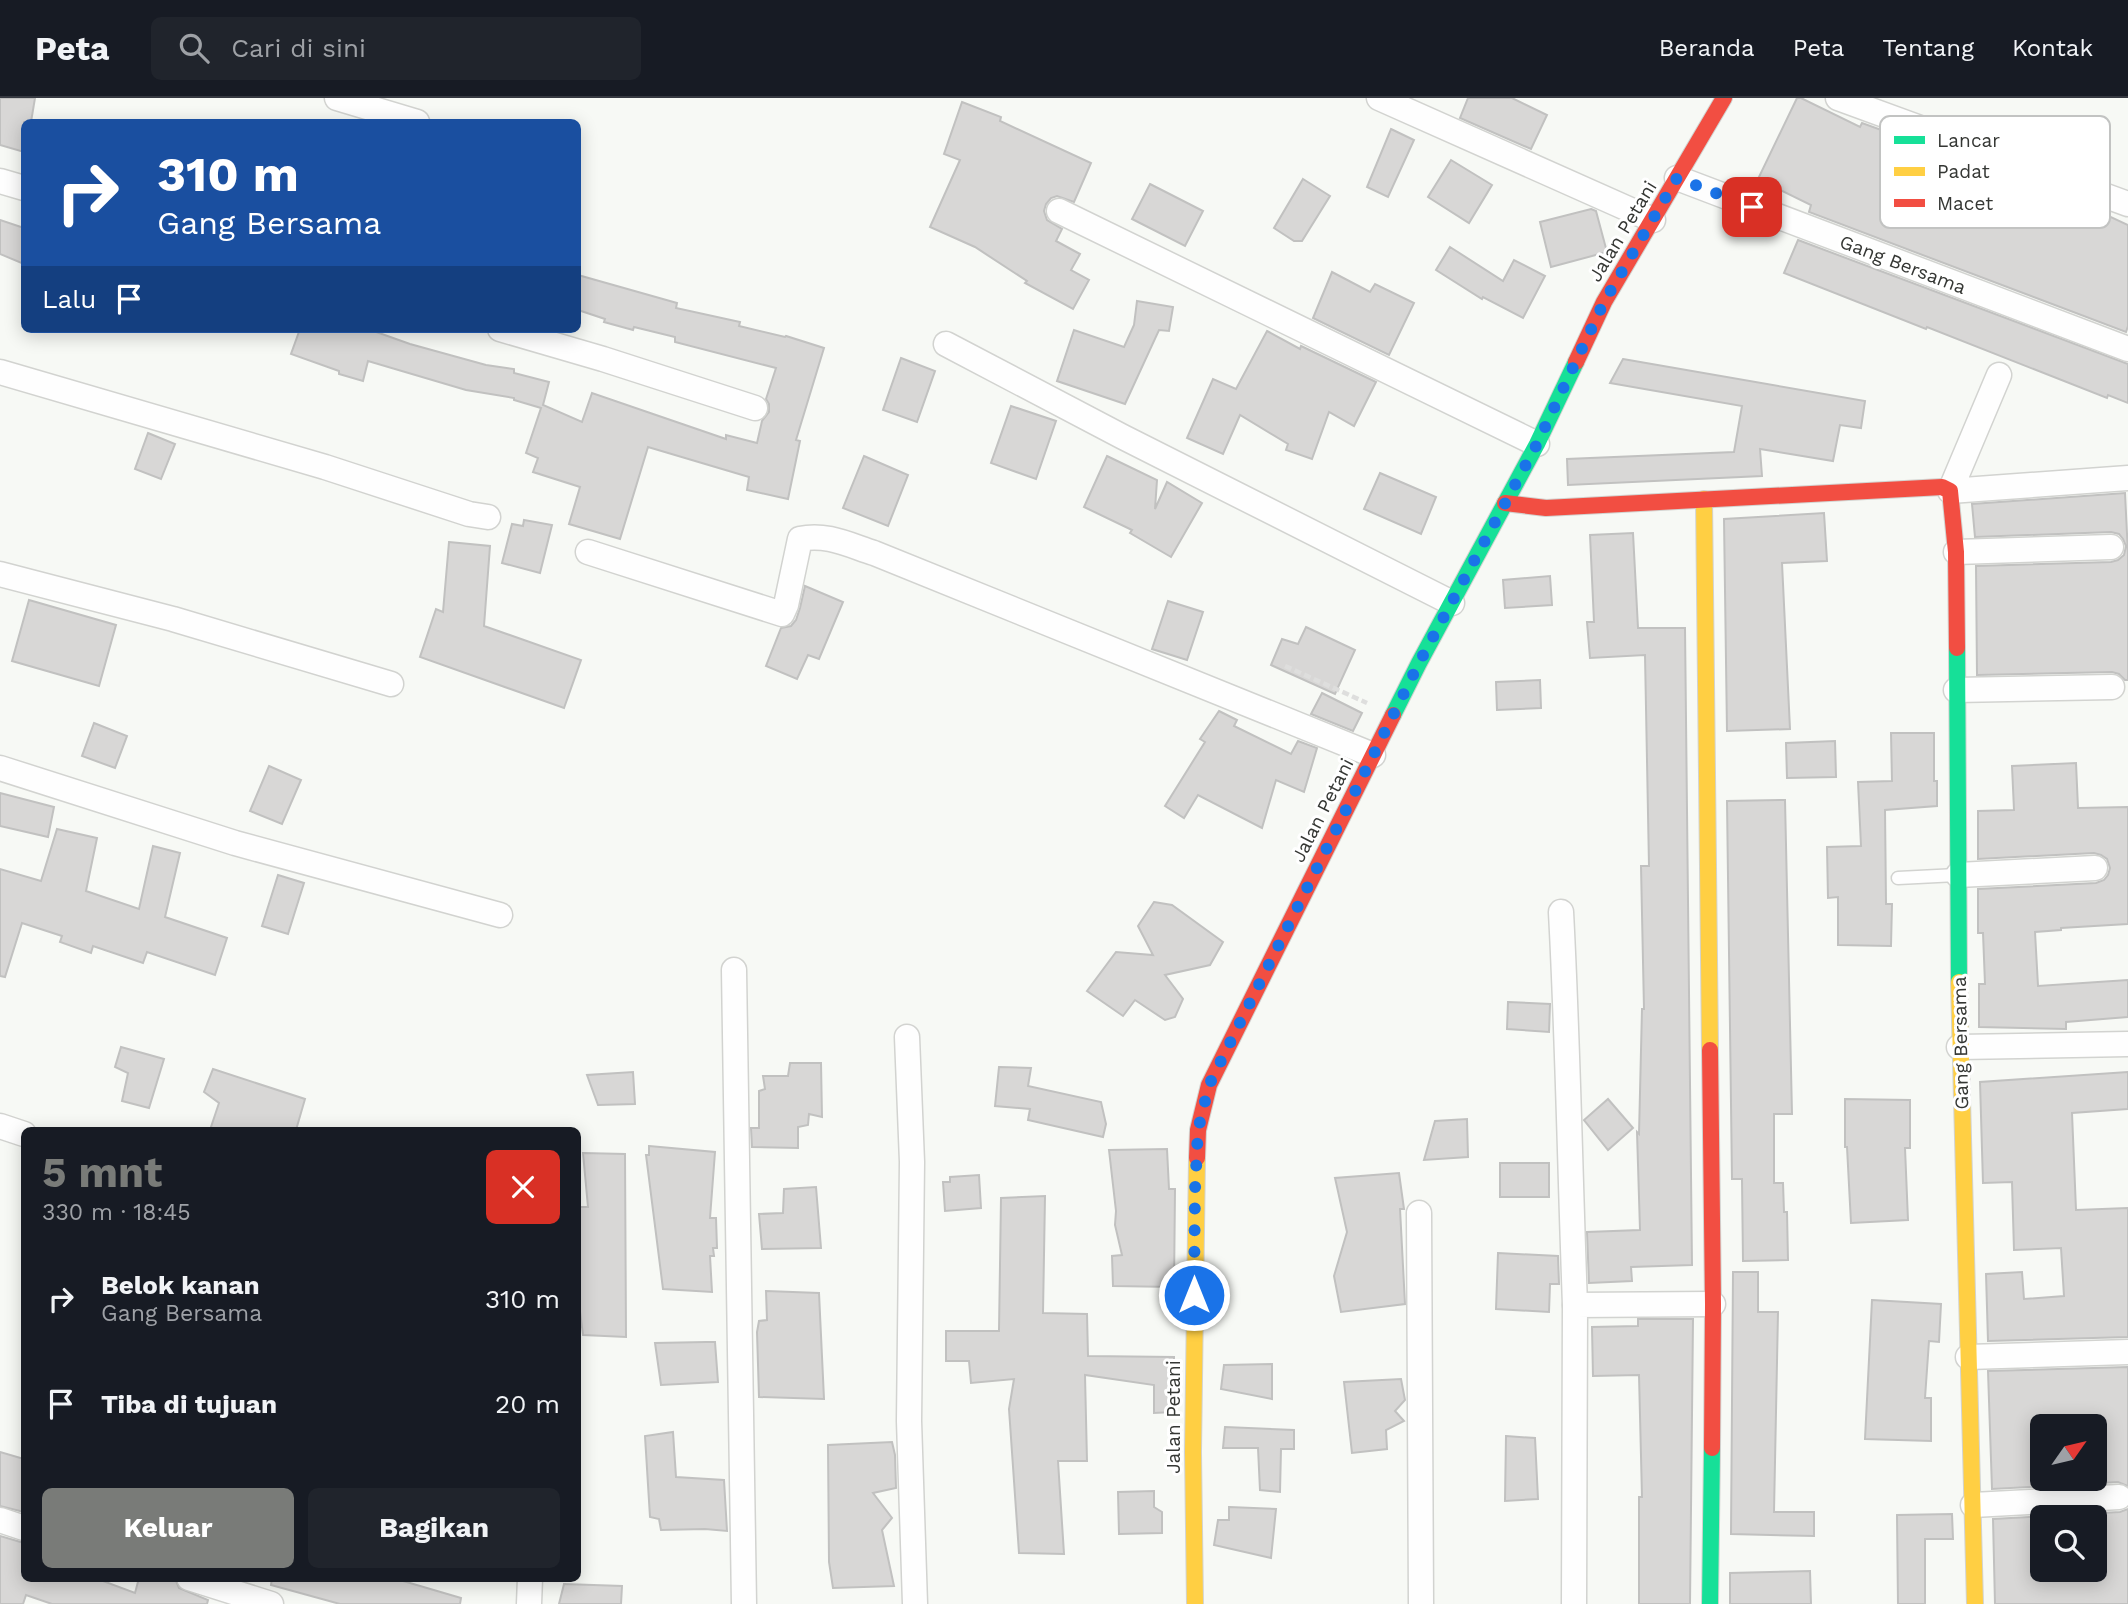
<!DOCTYPE html>
<html lang="id">
<head>
<meta charset="utf-8">
<style>
  :root { --surface:#171b24; --page:#20242c; --text:#f1f3f6; --muted:#9ea1a6; --line:#363941; --accent:#797b78 }
  body { margin:0; font-family:"Work Sans",sans-serif; background:var(--page); color:var(--text); height:100vh; display:flex; flex-direction:column; font-size:26px; white-space:nowrap }
  * { box-sizing:border-box; margin:0 }
  p { font-size:23px; color:var(--muted) }
  .icon { flex:none; width:38px; height:38px; fill:none; stroke:currentColor; stroke-width:2; stroke-linecap:round; stroke-linejoin:round }
  .map { position:relative; flex:1; overflow:hidden }
  .side { position:absolute; left:21px; top:1029px; width:560px; height:455px; display:flex; flex-direction:column; background:var(--surface); border-radius:10px; box-shadow:0 4px 18px #0003 }
  .side>* { flex:none }
  .hud { position:absolute; left:21px; top:21px; width:560px; height:214px; border-radius:10px; box-shadow:0 4px 18px #0003; background:#1a4fa0; color:#fff; overflow:hidden }
  .needle { width:46px; rotate:56deg }
  .fabs { position:absolute; left:2030px; top:1316px; display:grid; gap:14px }
  .fabs a { display:grid; place-items:center; width:77px; height:77px; border-radius:10px; background:var(--surface); box-shadow:0 4px 18px #0003; font-size:35px }
  .pin { position:absolute; display:grid; place-items:center; width:60px; height:60px; color:#fff; margin:-30px; border-radius:14px; box-shadow:0 4px 10px #0006 }
  .me { position:absolute; width:77px; margin:-38px; rotate:0deg; stroke-linejoin:round; filter:drop-shadow(0 0 5px #0008) }
  .turn { display:flex; align-items:center; gap:24px; height:147px; padding:0 21px; font-size:32px }
  .turn .icon { width:91px; height:91px; stroke-width:2.5 }
  .turn b { display:block; font-size:49px; line-height:60px }
  .then { display:flex; align-items:center; height:66px; padding:0 21px; background:#0003; gap:14px; font-size:26px }
  .round { display:grid; place-items:center; flex:none; width:74px; height:74px; border-radius:10px; background:var(--page) }
  .overview { display:flex; align-items:center; justify-content:space-between; height:119px; padding:0 21px }
  h1 { font-size:42px; font-weight:700; line-height:52px; color:var(--accent) }
  .button { display:flex; gap:14px; margin-top:auto; padding:14px 21px }
  .button a { flex:1; height:80px; border-radius:10px; background:var(--accent); color:#fff; font-size:28px; font-weight:700; line-height:80px; text-align:center }
  .button a+a { background:var(--page); color:var(--text) }
  ul { padding:0; list-style:none }
  li { display:flex; align-items:center; gap:21px; height:105px; padding:0 21px }
  li div { flex:1 }
  li b { display:block; font-size:26px }
  li em { font-style:normal }
  header { display:flex; align-items:center; gap:42px; box-sizing:border-box; height:98px; padding:0 35px; background:var(--surface); border-bottom:2px solid var(--line) }
  header strong { font-size:33px }
  nav { display:flex; gap:38px; margin-inline-start:auto; font-size:24px }
  .search { width:490px; height:63px; background:var(--page); display:flex; align-items:center; gap:18px; box-sizing:border-box; padding:0 24px; border-radius:10px; color:var(--muted); font-size:26px }
  .map>svg:first-child { display:block }
  .building { fill:#d8d7d6; stroke:#c1c1c0; stroke-width:2; fill-rule:evenodd }
  .lines { fill:none; stroke-linecap:round; stroke-linejoin:round }
  .lane-casing { stroke:#d2d3d0; stroke-width:15 }
  .street-casing { stroke:#d2d3d0; stroke-width:27 }
  .fast-casing { stroke:#d2d3d0; stroke-width:18 }
  .slow-casing { stroke:#d2d3d0; stroke-width:18 }
  .jam-casing { stroke:#d2d3d0; stroke-width:18 }
  .path { stroke:#dededd; stroke-width:4.5; stroke-dasharray:7 3.5; stroke-linecap:butt }
  .lane { stroke:#fefefe; stroke-width:12 }
  .street { stroke:#fefefe; stroke-width:24 }
  .fast { stroke:#16e098; stroke-width:16 }
  .slow { stroke:#ffcf43; stroke-width:16 }
  .jam { stroke:#f24e42; stroke-width:16 }
  .route { stroke:#1a73e8; stroke-width:12; stroke-dasharray:0 21.6 }
  .labels { text-anchor:middle; stroke-width:6; stroke-linejoin:round; paint-order:stroke }
  .street-label { font-size:19px; fill:#353734; stroke:#fff }
  .key { fill:#fff; stroke:#c2c3c2; stroke-width:2 }
  .key-label { font-size:19px; fill:#353734 }
</style>
</head>
<body>
<header>
<strong>Peta</strong>
<div class="search"><svg class="icon" aria-label="search" viewBox="0 0 24 24"><circle cx="10" cy="10" r="6"/><path d="M15 15l6 6"/></svg>Cari di sini</div>
<nav><a>Beranda</a><a>Peta</a><a>Tentang</a><a>Kontak</a></nav>
</header>
<div class="map">
<svg width="2128" height="1506" viewBox="0 0 2128 1506">
  <rect width="100%" height="100%" fill="#f7f9f5"/>
  <g class="building">
    <polygon points="0,0 35,0 31,24 24,24 24,54 0,47"/>
    <polygon points="1468,0 1512,0 1547,17 1531,51 1460,20"/>
    <polygon points="1797,0 1801,0 1860,29 1862,25 2003,76 2044,93 2048,92 2080,107 2081,105 2128,127 2128,228 2126,234 1809,114 1811,107 1758,81"/>
    <polygon points="962,4 1001,19 1000,23 1091,65 1074,104 1057,98 1051,100 1046,106 1044,113 1047,122 1062,131 1056,143 1080,156 1071,172 1089,182 1073,211 1025,185 1027,183 975,149 930,129 960,62 944,56"/>
    <polygon points="1391,31 1414,42 1388,99 1367,89"/>
    <polygon points="1451,62 1492,87 1469,125 1428,99"/>
    <polygon points="1303,81 1330,98 1302,143 1294,143 1274,130"/>
    <polygon points="1150,86 1203,113 1185,148 1132,121"/>
    <polygon points="1591,111 1596,113 1607,154 1551,169 1540,124"/>
    <polygon points="0,122 24,130 24,166 0,156"/>
    <polygon points="1798,142 2128,266 2128,305 2108,297 2107,300 1927,229 1926,231 1784,175"/>
    <polygon points="1450,149 1503,183 1514,162 1545,178 1523,220 1483,199 1482,201 1436,172"/>
    <polygon points="1332,174 1370,194 1375,186 1414,205 1389,257 1313,220"/>
    <polygon points="578,177 677,205 676,210 740,224 739,228 785,239 786,238 824,250 796,342 800,343 788,401 747,392 749,379 648,349 620,441 569,426 580,389 533,374 538,360 526,355 541,310 514,302 514,300 466,292 368,263 363,283 339,276 339,273 291,256 300,231 368,231 410,246 486,267 514,271 514,275 549,284 543,307 582,324 592,295 726,341 726,337 757,345 762,323 769,314 769,306 766,301 776,270 675,244 675,239 634,229 633,232 604,224 605,221 578,212"/>
    <polygon points="1137,203 1173,209 1169,233 1159,232 1125,306 1057,283 1074,232 1124,249 1134,227"/>
    <polygon points="1267,233 1300,251 1301,248 1376,284 1354,328 1329,314 1312,361 1286,352 1288,346 1240,317 1223,356 1187,340 1213,281 1236,291"/>
    <polygon points="901,260 935,273 917,324 883,312"/>
    <polygon points="1623,261 1865,303 1861,330 1840,327 1833,363 1760,351 1762,378 1568,387 1567,361 1734,354 1742,308 1610,285"/>
    <polygon points="1011,308 1056,323 1036,381 991,365"/>
    <polygon points="148,335 175,346 161,381 135,371"/>
    <polygon points="864,358 908,377 888,428 843,410"/>
    <polygon points="1107,358 1157,382 1155,411 1167,384 1202,405 1171,459 1130,435 1132,432 1084,409"/>
    <polygon points="1380,375 1436,399 1421,436 1364,411"/>
    <polygon points="2125,395 2128,456 2128,582 2125,582 2119,576 2112,574 1977,577 1976,468 2111,464 2118,462 2124,457 2126,448 2123,441 2119,436 2111,434 1975,439 1972,406"/>
    <polygon points="1824,415 1827,463 1782,465 1790,631 1727,633 1724,421"/>
    <polygon points="524,422 552,427 540,475 502,465 512,426 523,428"/>
    <polygon points="1633,435 1638,530 1685,530 1692,1167 1631,1169 1632,1183 1589,1185 1587,1134 1640,1132 1637,1034 1639,1036 1642,911 1644,911 1641,768 1649,768 1645,557 1590,560 1587,524 1594,524 1590,437"/>
    <polygon points="449,444 490,448 484,528 581,562 564,610 420,559 436,511 443,514"/>
    <polygon points="1550,478 1552,507 1505,510 1503,482"/>
    <polygon points="805,488 843,504 819,561 808,557 797,581 766,568 781,530 791,528 796,522 800,510"/>
    <polygon points="29,502 116,527 99,588 12,563"/>
    <polygon points="1168,503 1203,514 1187,562 1152,551"/>
    <polygon points="1306,529 1355,552 1335,596 1271,567 1282,541 1298,546"/>
    <polygon points="1540,582 1541,610 1497,612 1496,584"/>
    <polygon points="1322,595 1362,615 1353,633 1311,616"/>
    <polygon points="1219,613 1237,622 1234,628 1291,656 1298,643 1317,650 1304,694 1276,682 1262,730 1198,697 1184,720 1165,708 1205,644 1200,641"/>
    <polygon points="94,625 127,638 115,670 82,658"/>
    <polygon points="1891,635 1934,635 1934,683 1937,683 1937,708 1885,712 1886,806 1892,806 1891,848 1838,847 1838,799 1828,800 1827,749 1861,748 1858,684 1892,683"/>
    <polygon points="1835,643 1836,679 1787,680 1786,645"/>
    <polygon points="2076,665 2078,710 2128,709 2128,826 2061,830 2061,832 2035,834 2038,888 2128,882 2128,919 2066,924 2066,931 1979,929 1979,886 1985,886 1983,835 1978,835 1978,791 2096,785 2104,782 2108,777 2110,770 2107,761 2101,757 2094,755 1978,761 1978,713 2014,712 2012,668"/>
    <polygon points="269,668 301,682 282,726 250,713"/>
    <polygon points="0,695 54,709 48,739 0,728"/>
    <polygon points="1785,702 1792,1016 1774,1016 1774,1085 1783,1085 1784,1114 1787,1114 1788,1162 1743,1163 1742,1081 1732,1081 1727,703"/>
    <polygon points="57,731 97,740 86,793 139,811 153,748 180,755 165,819 227,840 215,877 147,854 143,865 93,848 91,855 60,844 62,838 22,825 5,879 0,878 0,771 41,783"/>
    <polygon points="278,777 304,785 288,836 262,828"/>
    <polygon points="1154,804 1172,807 1223,844 1210,867 1165,877 1183,901 1175,919 1165,922 1135,902 1123,918 1087,893 1116,854 1153,857 1138,828"/>
    <polygon points="1508,904 1550,906 1549,934 1507,931"/>
    <polygon points="121,949 164,961 149,1010 122,1003 128,975 115,969"/>
    <polygon points="790,965 821,965 822,1019 809,1016 808,1027 798,1029 798,1050 752,1049 751,1030 759,1030 759,993 765,991 763,978 788,978"/>
    <polygon points="999,969 1031,970 1028,988 1101,1004 1106,1026 1103,1039 1028,1022 1030,1011 995,1008"/>
    <polygon points="213,971 305,1001 296,1032 210,1032 219,1005 204,994"/>
    <polygon points="633,974 635,1006 598,1007 587,977"/>
    <polygon points="2128,974 2128,1011 2072,1015 2076,1112 2128,1110 2128,1239 1988,1243 1986,1176 2022,1174 2024,1201 2064,1198 2061,1150 2014,1152 2012,1084 1983,1085 1980,984"/>
    <polygon points="1608,1001 1633,1030 1608,1052 1584,1022"/>
    <polygon points="1845,1001 1910,1002 1910,1050 1905,1050 1908,1122 1851,1125 1847,1049 1845,1049"/>
    <polygon points="1467,1021 1468,1059 1424,1062 1435,1023"/>
    <polygon points="649,1048 715,1054 710,1120 716,1120 717,1150 713,1150 714,1158 710,1158 712,1194 663,1191 646,1057 649,1057"/>
    <polygon points="1167,1051 1169,1091 1175,1091 1174,1189 1113,1188 1112,1158 1122,1157 1115,1127 1116,1113 1109,1052"/>
    <polygon points="583,1055 625,1056 626,1239 583,1237 578,1197 578,1119 579,1109 588,1109"/>
    <rect x="1500" y="1065" width="49" height="34"/>
    <polygon points="1399,1075 1404,1111 1400,1111 1405,1206 1341,1214 1334,1178 1347,1134 1335,1080"/>
    <polygon points="979,1077 981,1110 945,1113 943,1084 950,1084 950,1079"/>
    <polygon points="816,1089 821,1150 762,1151 759,1116 783,1115 784,1091"/>
    <polygon points="1045,1098 1043,1215 1087,1216 1088,1258 1174,1259 1173,1314 1154,1315 1154,1287 1085,1277 1087,1363 1058,1363 1064,1456 1019,1455 1009,1311 1014,1281 971,1285 969,1263 946,1263 946,1233 999,1233 1001,1100"/>
    <polygon points="1498,1155 1558,1158 1559,1186 1550,1186 1549,1214 1496,1211"/>
    <polygon points="1733,1174 1758,1174 1758,1214 1778,1214 1774,1414 1814,1414 1814,1438 1731,1436"/>
    <polygon points="766,1193 819,1195 824,1301 759,1299 757,1234 759,1223 767,1222"/>
    <polygon points="1872,1202 1941,1206 1939,1244 1929,1243 1925,1300 1931,1300 1931,1343 1865,1341"/>
    <polygon points="1638,1221 1693,1221 1690,1506 1639,1506 1639,1399 1642,1399 1639,1277 1593,1278 1592,1229 1638,1228"/>
    <polygon points="706,1244 715,1244 718,1284 661,1287 655,1245"/>
    <polygon points="1272,1266 1272,1301 1221,1291 1224,1267"/>
    <path d="M2128,1269V1388L2118,1384L1992,1391L1988,1273ZM2042,1328H2095V1381H2042Z"/>
    <polygon points="1401,1281 1405,1302 1395,1313 1404,1323 1386,1332 1387,1351 1352,1355 1344,1284"/>
    <polygon points="1225,1329 1294,1332 1294,1351 1281,1351 1280,1394 1260,1392 1258,1350 1223,1350"/>
    <polygon points="673,1334 676,1379 724,1382 727,1433 705,1431 661,1432 659,1421 650,1419 645,1338"/>
    <polygon points="1506,1338 1535,1340 1538,1401 1505,1403"/>
    <polygon points="892,1344 895,1357 896,1390 873,1395 892,1420 882,1432 894,1488 833,1490 829,1464 828,1347"/>
    <polygon points="0,1354 24,1361 24,1414 0,1408"/>
    <polygon points="1154,1393 1154,1409 1162,1414 1162,1435 1119,1436 1118,1394"/>
    <polygon points="1229,1409 1276,1411 1271,1460 1214,1447 1218,1422 1229,1422"/>
    <path d="M2128,1411V1506H1995L1993,1421L2120,1414ZM2042,1419H2095V1472H2042Z"/>
    <polygon points="1952,1416 1953,1441 1925,1441 1925,1506 1898,1506 1897,1417"/>
    <polygon points="0,1438 24,1445 24,1480 95,1480 135,1495 139,1480 175,1480 179,1490 208,1502 207,1506 52,1506 26,1497 23,1506 0,1506"/>
    <polygon points="1810,1473 1811,1506 1730,1506 1730,1475"/>
    <polygon points="272,1480 393,1480 461,1500 460,1506 340,1506 271,1487"/>
    <polygon points="564,1486 622,1488 621,1506 559,1506"/>
  </g>
  <g class="lines">
    <defs>
      <polyline id="lane" points="1898,780 1957,777"/>
      <g id="street">
        <polyline points="337,0 417,24"/>
        <polyline points="1379,0 1653,122"/>
        <polyline points="1838,0 2128,106"/>
        <polyline points="1677,80 2128,251"/>
        <polyline points="0,83 24,90"/>
        <polyline points="1059,113 1537,346"/>
        <polyline points="500,231 603,261 755,310"/>
        <polyline points="946,246 1123,339 1452,505"/>
        <polyline points="0,274 325,369 469,416 488,419"/>
        <polyline points="1999,277 1950,393 2128,380"/>
        <path d="M588,454L782,516L786,507L800,441C826,435 849,447 874,455L1373,657"/>
        <polyline points="1956,454 2111,449"/>
        <polyline points="0,476 173,521 391,586"/>
        <polyline points="1956,592 2112,589"/>
        <polyline points="0,670 235,745 500,817"/>
        <polyline points="1958,777 2095,770"/>
        <path d="M1561,814C1568,945 1570,1076 1575,1207"/>
        <polyline points="734,872 744,1506"/>
        <polyline points="907,939 912,1064 909,1323 915,1506"/>
        <polyline points="1959,949 2128,946"/>
        <polyline points="0,1028 24,1036"/>
        <polyline points="1419,1115 1421,1506"/>
        <polyline points="1968,1259 2128,1254"/>
        <polyline points="1973,1407 2119,1399"/>
        <polyline points="0,1422 24,1430"/>
        <polyline points="189,1480 271,1506"/>
        <polyline points="529,1506 530,1480"/>
        <polyline points="1574,1506 1575,1207 1713,1206"/>
      </g>
      <g id="fast">
        <polyline points="1957,550 1959,884"/>
        <polyline points="1393,617 1419,565 1537,346 1576,264"/>
        <polyline points="1710,1506 1712,1350"/>
      </g>
      <g id="slow">
        <polyline points="1704,401 1710,952"/>
        <polyline points="1959,884 1975,1506"/>
        <polyline points="1195,1506 1193,1354 1197,1060"/>
      </g>
      <g id="jam">
        <polyline points="1576,264 1604,204 1724,0"/>
        <polyline points="1505,405 1546,410 1942,389 1950,393 1956,454 1957,550"/>
        <polyline points="1710,952 1713,1206 1712,1350"/>
        <polyline points="1197,1060 1198,1032 1209,987 1393,617"/>
      </g>
    </defs>
    <use href="#lane" class="lane-casing"/>
    <use href="#street" class="street-casing"/>
    <use href="#fast" class="fast-casing"/>
    <use href="#slow" class="slow-casing"/>
    <use href="#jam" class="jam-casing"/>
    <polyline class="path" points="1285,568 1367,605"/>
    <use href="#lane" class="lane"/>
    <use href="#street" class="street"/>
    <use href="#fast" class="fast"/>
    <use href="#slow" class="slow"/>
    <use href="#jam" class="jam"/>
  </g>
  <g class="lines">
    <polyline class="route" points="1194,1197 1195,1092 1198,1032 1209,987 1419,565 1537,346 1604,204 1677,80 1752,109"/>
  </g>
  <g class="labels">
    <g class="street-label">
      <text transform="translate(1622 133) rotate(-59)" y="7">Jalan Petani</text>
      <text transform="translate(1903 166) rotate(21)" y="7">Gang Bersama</text>
      <text transform="translate(1322 712) rotate(-63)" y="7">Jalan Petani</text>
      <text transform="translate(1960 945) rotate(-91)" y="7">Gang Bersama</text>
      <text transform="translate(1173 1319) rotate(-90)" y="7">Jalan Petani</text>
    </g>
  </g>
  <rect x="1880" y="18" width="230" height="112" rx="10" class="key"/>
  <rect x="1894" y="38" width="31" height="8" fill="#16e098"/>
  <rect x="1894" y="69" width="31" height="9" fill="#ffcf43"/>
  <rect x="1894" y="101" width="31" height="8" fill="#f24e42"/>
  <g class="key-label">
    <text x="1937" y="49">Lancar</text>
    <text x="1937" y="80">Padat</text>
    <text x="1937" y="112">Macet</text>
  </g>
</svg>
<div class="fabs">
<a><svg class="needle" viewBox="-14 -14 28 28"><path d="M0-13l5 13h-10z" fill="#e53935"/><path d="M0 13l5-13h-10z" fill="#9ea1a6"/></svg></a>
<a><svg class="icon" aria-label="search" viewBox="0 0 24 24"><circle cx="10" cy="10" r="6"/><path d="M15 15l6 6"/></svg></a>
</div>
<div class="pin" style="left:1752px;top:109px;background:#d93025"><svg class="icon" aria-label="arrive" viewBox="0 0 24 24"><path d="M6 21V4h12l-3 4 3 4H6"/></svg></div>
<svg class="me" style="left:1194px;top:1197px" viewBox="-20 -20 40 40"><circle r="17" fill="#1a73e8" stroke="#fff" stroke-width="3"/><path d="M0-11L8 9 0 5-8 9z" fill="#fff"/></svg>
<div class="hud">
<div class="turn"><svg class="icon" aria-label="right" viewBox="0 0 24 24"><path d="M7 20v-9h11M14 6l5 5-5 5"/></svg><div><b>310 m</b>Gang Bersama</div></div>
<div class="then">Lalu<svg class="icon" aria-label="arrive" viewBox="0 0 24 24"><path d="M6 21V4h12l-3 4 3 4H6"/></svg></div>
</div>
<section class="side">
<div class="overview"><div><h1>5 mnt</h1><p>330 m · 18:45</p></div><a class="round" style="background:#d93025;color:#fff"><svg class="icon" aria-label="close" viewBox="0 0 24 24"><path d="M6 6l12 12M18 6L6 18"/></svg></a></div>
<ul>
<li><svg class="icon" aria-label="right" viewBox="0 0 24 24"><path d="M7 20v-9h11M14 6l5 5-5 5"/></svg><div><b>Belok kanan</b><p>Gang Bersama</p></div><em>310 m</em></li>
<li><svg class="icon" aria-label="arrive" viewBox="0 0 24 24"><path d="M6 21V4h12l-3 4 3 4H6"/></svg><div><b>Tiba di tujuan</b></div><em>20 m</em></li>
</ul>
<div class="button"><a>Keluar</a><a>Bagikan</a></div>
</section>
</div>
</body>
</html>
